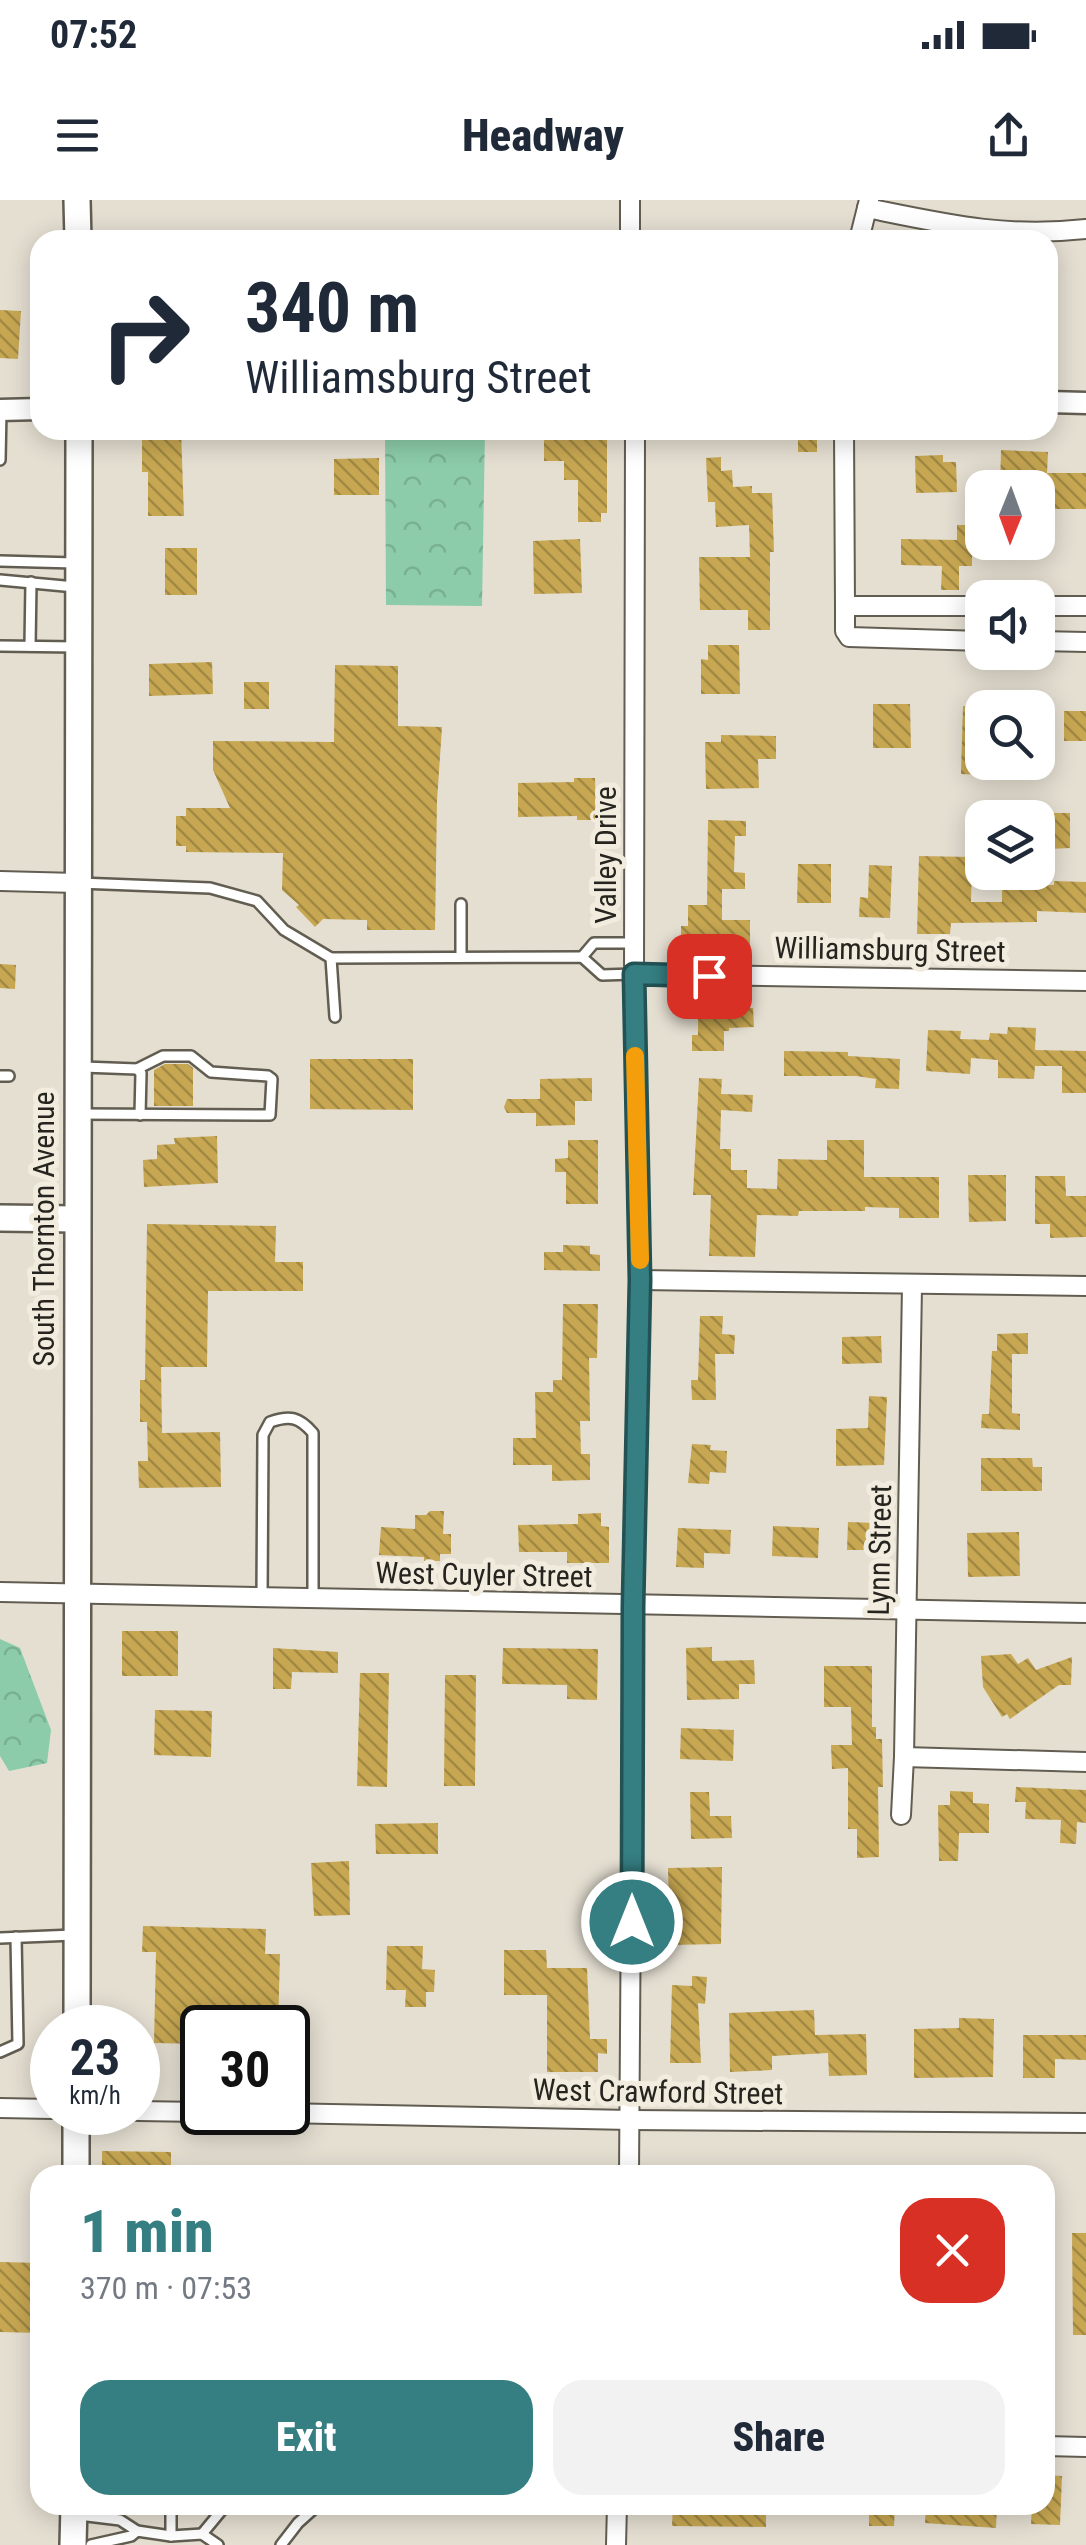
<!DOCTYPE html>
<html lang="en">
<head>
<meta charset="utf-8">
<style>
  :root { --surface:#fff; --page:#f2f2f3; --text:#1f2937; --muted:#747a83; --accent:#357e81 }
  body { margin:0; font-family:"Roboto Condensed",sans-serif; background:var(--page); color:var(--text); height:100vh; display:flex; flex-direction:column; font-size:38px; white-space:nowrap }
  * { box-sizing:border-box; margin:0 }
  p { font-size:32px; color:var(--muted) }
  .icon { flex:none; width:55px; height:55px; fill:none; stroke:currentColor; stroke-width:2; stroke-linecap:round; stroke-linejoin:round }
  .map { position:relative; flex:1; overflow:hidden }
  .drawer { position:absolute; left:30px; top:1965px; width:1025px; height:350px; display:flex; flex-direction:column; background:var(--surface); border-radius:30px; box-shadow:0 5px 25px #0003 }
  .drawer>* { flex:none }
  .hud { position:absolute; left:30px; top:30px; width:1028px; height:210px; border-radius:30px; box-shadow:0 5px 25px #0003; background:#fff; color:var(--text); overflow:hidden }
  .needle { width:65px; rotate:181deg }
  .fabs { position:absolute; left:965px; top:270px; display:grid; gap:20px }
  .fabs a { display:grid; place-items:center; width:90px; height:90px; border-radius:20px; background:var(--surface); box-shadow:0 5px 25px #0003; font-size:50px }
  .speed { position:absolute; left:30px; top:1805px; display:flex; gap:20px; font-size:50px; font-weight:700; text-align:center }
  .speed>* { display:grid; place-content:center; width:130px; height:130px; border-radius:50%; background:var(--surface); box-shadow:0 5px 25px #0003; line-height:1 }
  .speed small { font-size:25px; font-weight:400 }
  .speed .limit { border:5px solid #111; border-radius:15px; background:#fff; color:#111 }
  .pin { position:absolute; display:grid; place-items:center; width:85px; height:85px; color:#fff; margin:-42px; border-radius:20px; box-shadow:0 5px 15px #0006 }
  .me { position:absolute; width:110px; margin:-55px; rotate:0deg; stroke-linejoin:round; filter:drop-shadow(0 0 8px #0008) }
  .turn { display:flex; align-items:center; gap:35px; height:210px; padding:0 50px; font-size:45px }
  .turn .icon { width:130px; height:130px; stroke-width:2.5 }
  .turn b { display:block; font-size:70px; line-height:85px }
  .round { display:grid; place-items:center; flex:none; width:105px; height:105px; border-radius:30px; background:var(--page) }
  .head { display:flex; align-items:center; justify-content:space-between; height:170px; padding:0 50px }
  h1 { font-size:60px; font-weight:800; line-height:75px; color:var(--accent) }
  .primary-button { display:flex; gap:20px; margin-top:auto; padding:20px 50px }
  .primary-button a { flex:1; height:115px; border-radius:30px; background:var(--accent); color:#fff; font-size:40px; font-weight:800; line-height:115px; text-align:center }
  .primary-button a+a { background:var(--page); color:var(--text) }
  .status { display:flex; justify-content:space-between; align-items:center; height:70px; padding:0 50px; background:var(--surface); direction:ltr }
  .status svg { height:28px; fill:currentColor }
  header { display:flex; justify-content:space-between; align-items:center; height:130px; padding:0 50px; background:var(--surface); font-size:45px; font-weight:800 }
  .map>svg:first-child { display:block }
  .park { fill:url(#park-crowns) }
  .building { fill:url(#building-back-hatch) }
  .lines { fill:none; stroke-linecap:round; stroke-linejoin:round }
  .service-casing { stroke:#625d51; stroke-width:14 }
  .minor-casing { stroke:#625d51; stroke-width:22 }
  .tertiary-casing { stroke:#625d51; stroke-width:25 }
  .secondary-casing { stroke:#625d51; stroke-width:30 }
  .service { stroke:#fff; stroke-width:9 }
  .minor { stroke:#fff; stroke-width:18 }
  .tertiary { stroke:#fff; stroke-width:20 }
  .secondary { stroke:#fff; stroke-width:25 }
  .route-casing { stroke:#225254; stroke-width:25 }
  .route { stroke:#357e81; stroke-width:18 }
  .slow { stroke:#f59e0b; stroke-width:18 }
  .labels { text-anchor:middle; stroke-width:10; stroke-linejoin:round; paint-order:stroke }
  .street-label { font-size:30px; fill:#26241f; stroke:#f2ecdf }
</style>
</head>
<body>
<div class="status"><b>07:52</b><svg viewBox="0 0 49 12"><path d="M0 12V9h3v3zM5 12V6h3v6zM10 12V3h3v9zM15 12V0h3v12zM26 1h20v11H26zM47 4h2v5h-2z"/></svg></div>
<header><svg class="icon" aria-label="menu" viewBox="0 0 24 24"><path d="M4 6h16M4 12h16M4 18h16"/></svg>Headway<svg class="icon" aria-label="share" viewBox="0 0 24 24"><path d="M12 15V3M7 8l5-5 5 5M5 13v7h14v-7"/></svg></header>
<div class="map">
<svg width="1086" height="2345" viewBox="0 0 1086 2345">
  <defs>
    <pattern id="park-crowns" width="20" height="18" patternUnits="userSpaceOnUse" patternTransform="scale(2.5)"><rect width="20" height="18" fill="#8cccaa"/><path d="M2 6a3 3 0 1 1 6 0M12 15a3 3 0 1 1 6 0" fill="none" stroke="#79af92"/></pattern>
    <pattern id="building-back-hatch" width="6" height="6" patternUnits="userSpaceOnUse" patternTransform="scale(2.5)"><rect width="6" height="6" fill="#c7a752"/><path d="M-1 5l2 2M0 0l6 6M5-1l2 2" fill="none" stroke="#a18843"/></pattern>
  </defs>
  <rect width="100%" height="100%" fill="#e5dfd2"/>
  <g class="park">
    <polygon points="385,230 485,230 482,406 386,405"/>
    <polygon points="0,1439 20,1448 51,1530 47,1563 9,1571 0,1556"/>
  </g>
  <g class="building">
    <polygon points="0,110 21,111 18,159 0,158"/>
    <polygon points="158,230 181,230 184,316 148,316 148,272 142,272 142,232"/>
    <rect x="798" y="230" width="19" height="22"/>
    <polygon points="544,237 607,237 607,313 601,313 601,322 578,322 578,280 564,280 564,261 544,261"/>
    <polygon points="1001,250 1048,252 1047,273 1086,273 1086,309 1038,309 1038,288 1000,288"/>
    <polygon points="943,255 943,262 956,262 957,292 916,293 915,256"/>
    <polygon points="721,257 721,271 732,270 733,287 752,286 752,293 772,293 774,352 770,352 770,430 748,430 748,410 700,410 699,357 750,357 749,325 716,327 715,302 708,302 706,258"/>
    <polygon points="379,258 379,295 334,295 334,259"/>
    <polygon points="957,325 972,325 972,366 959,366 959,390 941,390 942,366 901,365 901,339 957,340"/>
    <polygon points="580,339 582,393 534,394 533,341"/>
    <rect x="165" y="348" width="32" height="47"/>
    <polygon points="708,445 739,445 740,494 701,494 701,459 708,460"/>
    <polygon points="212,462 213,494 149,496 149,464"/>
    <polygon points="335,465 398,466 398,526 442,527 437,601 435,730 367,730 367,720 323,719 315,727 296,707 299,705 282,690 283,653 186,652 186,646 176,646 176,616 186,616 186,608 230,608 213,570 213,541 334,542"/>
    <rect x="244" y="482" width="25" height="27"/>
    <polygon points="873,504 910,504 911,548 873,548"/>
    <polygon points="963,506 982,507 982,575 961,574"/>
    <rect x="1064" y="511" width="22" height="30"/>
    <polygon points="721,535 776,536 776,559 758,559 759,588 706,589 705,542 721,542"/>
    <polygon points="574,578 595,578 596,620 577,620 577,616 518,617 518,583 574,582"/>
    <polygon points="1049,613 1070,613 1070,648 1049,649"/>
    <polygon points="708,620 746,621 746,636 735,636 734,672 745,673 745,689 722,689 722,720 750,720 750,746 681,746 681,726 688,726 688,705 707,705"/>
    <polygon points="919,656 972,657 971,702 1002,702 1002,685 1054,685 1054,681 1086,682 1086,713 1037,711 1037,722 951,723 950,734 917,734"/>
    <polygon points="798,664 831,664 831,703 797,703"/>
    <polygon points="869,665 892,666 890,718 859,717 860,697 868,698"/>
    <polygon points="0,764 16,765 15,789 0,788"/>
    <polygon points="736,808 753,808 754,827 729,828 729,831 724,831 724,851 692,851 692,835 698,835 698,812 736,812"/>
    <polygon points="1008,827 1036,828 1035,850 1086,851 1086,893 1062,893 1062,866 1035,866 1034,879 998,878 998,860 971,858 970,874 926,871 928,830 961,831 960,839 989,840 990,833 1007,834"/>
    <polygon points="784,851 848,852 848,856 900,859 899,889 875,888 876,879 856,876 784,876"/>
    <polygon points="310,859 413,859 413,910 310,909"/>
    <polygon points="165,864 188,864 193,868 193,906 154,906 154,870"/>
    <polygon points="592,878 592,901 575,901 575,925 536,926 536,913 507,913 504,907 507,899 540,899 540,879"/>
    <polygon points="699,878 722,879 721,894 753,895 752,912 721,910 720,949 731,949 731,970 747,970 747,988 777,989 778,959 827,960 827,940 864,940 864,977 939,977 939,1018 899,1018 899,1008 865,1007 865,1011 799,1011 798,1016 757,1015 755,1057 709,1056 711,995 693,995"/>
    <polygon points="217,936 218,983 144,987 143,960 157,959 157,945 175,944 174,938"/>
    <polygon points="568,940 598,940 598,1004 566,1004 566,972 555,972 555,959 568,958"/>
    <polygon points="968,975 1006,975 1006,1021 969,1022"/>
    <polygon points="1035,976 1065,976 1066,996 1086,996 1086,1037 1050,1038 1050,1024 1035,1024"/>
    <polygon points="147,1024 276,1026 275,1062 303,1062 303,1091 208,1091 207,1167 161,1167 162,1233 220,1232 221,1287 139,1288 138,1261 148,1261 147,1222 140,1222 140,1180 145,1180"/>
    <polygon points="563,1045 590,1046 590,1054 600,1055 600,1071 544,1070 544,1052 563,1052"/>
    <polygon points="563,1104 598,1104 597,1158 589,1158 590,1221 580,1221 581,1254 590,1254 590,1280 552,1281 552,1265 513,1265 513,1238 536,1238 535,1192 553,1192 553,1180 562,1180"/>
    <polygon points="700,1116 723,1116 722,1134 735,1135 734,1154 715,1154 716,1200 692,1200 691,1180 698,1180"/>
    <polygon points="1028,1133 1028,1154 1012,1154 1012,1213 1020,1214 1020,1230 981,1228 982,1214 989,1214 992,1151 997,1151 997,1134"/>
    <polygon points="881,1136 882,1163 842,1164 842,1137"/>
    <polygon points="869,1196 887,1197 884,1265 836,1266 836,1229 868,1228"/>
    <polygon points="692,1244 711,1245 710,1250 727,1251 726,1273 710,1272 709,1284 688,1283"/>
    <polygon points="981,1258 1032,1258 1033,1267 1042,1267 1042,1291 981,1291"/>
    <polygon points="430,1311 444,1311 443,1334 451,1334 451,1354 440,1354 440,1361 424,1361 424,1357 379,1355 381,1327 415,1329 415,1315 426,1315"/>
    <polygon points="601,1313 601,1326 609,1327 609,1363 567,1363 567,1352 519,1352 518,1325 578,1324 578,1314"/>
    <polygon points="848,1322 877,1323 877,1350 847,1350"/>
    <polygon points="773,1326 819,1328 818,1358 772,1356"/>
    <polygon points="678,1328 731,1330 730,1354 704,1353 704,1368 676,1367"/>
    <polygon points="1019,1332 1020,1376 968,1377 967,1333"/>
    <rect x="122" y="1431" width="56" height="45"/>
    <polygon points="712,1447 712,1461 754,1460 755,1484 739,1484 739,1499 687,1500 686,1448"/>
    <polygon points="273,1448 338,1452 338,1473 292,1472 291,1489 273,1489"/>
    <polygon points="503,1448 598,1449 597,1500 567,1499 567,1485 502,1484"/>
    <polygon points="1011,1454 1018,1464 1028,1458 1036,1470 1072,1457 1071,1485 1059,1485 1010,1519 1007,1514 1002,1517 983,1487 981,1456"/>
    <polygon points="824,1466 872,1466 872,1527 876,1527 876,1539 882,1539 883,1587 878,1587 879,1657 857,1658 857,1629 848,1629 848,1568 832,1569 831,1545 852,1545 851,1507 824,1507"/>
    <polygon points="360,1473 389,1473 387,1587 357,1586"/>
    <polygon points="445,1475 476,1475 475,1586 444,1586"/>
    <polygon points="155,1510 212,1511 211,1557 154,1555"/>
    <polygon points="681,1528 734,1530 733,1561 680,1559"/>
    <polygon points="1016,1587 1086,1590 1086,1623 1077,1622 1076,1644 1060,1643 1061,1620 1025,1619 1026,1602 1015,1602"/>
    <polygon points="950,1591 973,1592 973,1603 989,1604 989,1633 959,1633 958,1661 939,1661 938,1605 950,1605"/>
    <polygon points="690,1592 709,1592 710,1616 731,1616 732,1638 691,1639"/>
    <polygon points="438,1623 438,1654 376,1654 375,1624"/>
    <polygon points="349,1661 350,1715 314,1716 311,1663"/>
    <polygon points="722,1667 721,1744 670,1745 668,1668"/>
    <polygon points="143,1726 266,1729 265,1754 280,1754 278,1828 202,1828 202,1844 154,1843 156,1752 142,1752"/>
    <polygon points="387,1746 423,1746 422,1769 435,1770 434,1792 426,1792 426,1807 405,1807 406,1790 386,1790"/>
    <polygon points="504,1750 546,1750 547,1768 587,1768 590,1839 607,1839 607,1854 598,1853 598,1872 547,1872 547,1795 504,1795"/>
    <polygon points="692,1776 707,1777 705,1804 698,1803 701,1863 670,1863 672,1785 692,1786"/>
    <polygon points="814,1810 815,1835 866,1834 867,1875 829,1876 828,1853 772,1856 772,1870 730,1872 729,1813"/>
    <polygon points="959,1818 994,1819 993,1877 914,1878 914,1829 959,1828"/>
    <polygon points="1023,1835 1086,1835 1086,1860 1055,1859 1055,1878 1023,1878"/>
    <polygon points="102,1951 171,1952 171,1975 102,1975"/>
    <polygon points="1072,2033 1086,2033 1086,2135 1073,2135"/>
    <polygon points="0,2062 40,2063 40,2133 0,2132"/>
    <polygon points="1045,2275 1062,2276 1060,2325 1031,2324 1032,2305 1045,2305"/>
    <polygon points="673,2305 766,2305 766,2327 672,2326"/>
    <polygon points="869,2305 895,2305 894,2326 869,2326"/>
    <polygon points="926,2305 997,2305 996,2328 925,2323"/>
  </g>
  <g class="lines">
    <defs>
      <g id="service">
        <polyline points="0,260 1,210"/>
        <polyline points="0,361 75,363"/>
        <polyline points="0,380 75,387"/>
        <polyline points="0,446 77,447"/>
        <polyline points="30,446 31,382"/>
        <polyline points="79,683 210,688 257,701 284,730 331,758 582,757 602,775 634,774"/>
        <polyline points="461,704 461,755"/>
        <polyline points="582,757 594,743 633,743"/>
        <polyline points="331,758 335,817"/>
        <polyline points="83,867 137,869 141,873 140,915"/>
        <polyline points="0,876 9,876"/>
        <polyline points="79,914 270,915 272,879 268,876 211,872 191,856 163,856 137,869"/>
        <path d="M262,1397L263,1235L270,1222C290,1215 299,1217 313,1233V1398"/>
        <polyline points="0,1738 74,1735"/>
        <polyline points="0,1852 18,1844 16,1737"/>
        <polyline points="171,2305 171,2336"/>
        <polyline points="79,2315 120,2320 137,2331 171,2336 202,2334 218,2345"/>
        <polyline points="202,2334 226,2305"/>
        <polyline points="91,2345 131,2336 137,2331"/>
        <polyline points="281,2345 298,2323 318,2305"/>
      </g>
      <g id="minor">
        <polyline points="630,0 630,40"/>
        <path d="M867,8C946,24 1004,38 1086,29"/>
        <polyline points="859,40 869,0"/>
        <polyline points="844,230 845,406 845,431 849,437 982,441"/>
        <polyline points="845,406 982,406"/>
        <polyline points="1038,406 1086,406"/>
        <polyline points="1038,441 1086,442"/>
        <polyline points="0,681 77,683"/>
        <polyline points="634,774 1086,781"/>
        <polyline points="640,1080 1086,1086"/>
        <polyline points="0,1392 1086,1413"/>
        <polyline points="904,1557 1086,1562"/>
        <polyline points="901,1615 904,1557 912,1086"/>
        <polyline points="0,1908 52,1909"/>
        <polyline points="138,1911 202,1912"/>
        <polyline points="230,1912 631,1920 1086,1923"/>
        <polyline points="629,1975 633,1405 640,1080 634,774 635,230"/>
        <polyline points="1045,2246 1086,2247"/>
        <polyline points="616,2345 617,2305"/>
      </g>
      <g id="tertiary">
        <polyline points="1048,202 1086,203"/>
        <polyline points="0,210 40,209"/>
      </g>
      <g id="secondary">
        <polyline points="77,0 78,40"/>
        <polyline points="0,1018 76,1019"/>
        <polyline points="77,1828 79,230"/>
        <polyline points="76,1975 76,1912"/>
        <polyline points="73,2345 74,2305"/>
      </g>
    </defs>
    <use href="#service" class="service-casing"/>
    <use href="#minor" class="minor-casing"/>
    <use href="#tertiary" class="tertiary-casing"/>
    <use href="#secondary" class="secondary-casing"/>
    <use href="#service" class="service"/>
    <use href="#minor" class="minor"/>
    <use href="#tertiary" class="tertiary"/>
    <use href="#secondary" class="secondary"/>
  </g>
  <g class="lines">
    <defs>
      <polyline id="route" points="632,1722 633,1406 640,1080 634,774 709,776"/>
    </defs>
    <use href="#route" class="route-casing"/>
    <use href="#route" class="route"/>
    <polyline class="slow" points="635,856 640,1060"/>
  </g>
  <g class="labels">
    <g class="street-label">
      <text transform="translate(606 655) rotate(-90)" y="10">Valley Drive</text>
      <text transform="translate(890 750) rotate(1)" y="10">Williamsburg Street</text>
      <text transform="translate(44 1029) rotate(-90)" y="10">South Thornton Avenue</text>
      <text transform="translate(880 1350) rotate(-89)" y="10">Lynn Street</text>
      <text transform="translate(484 1375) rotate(1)" y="10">West Cuyler Street</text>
      <text transform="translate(658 1892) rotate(1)" y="10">West Crawford Street</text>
    </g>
  </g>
</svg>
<div class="fabs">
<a><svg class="needle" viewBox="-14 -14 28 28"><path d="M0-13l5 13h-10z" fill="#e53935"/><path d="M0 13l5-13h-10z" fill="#747a83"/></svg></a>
<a><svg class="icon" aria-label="sound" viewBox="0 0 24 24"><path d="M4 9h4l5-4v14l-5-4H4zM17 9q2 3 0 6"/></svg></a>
<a><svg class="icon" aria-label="search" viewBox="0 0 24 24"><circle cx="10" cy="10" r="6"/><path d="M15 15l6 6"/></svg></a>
<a><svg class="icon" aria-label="layers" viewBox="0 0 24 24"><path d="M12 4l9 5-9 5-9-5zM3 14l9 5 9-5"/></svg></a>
</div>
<div class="speed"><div>23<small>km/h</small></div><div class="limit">30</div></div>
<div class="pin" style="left:709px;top:776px;background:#d93025"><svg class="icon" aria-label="arrive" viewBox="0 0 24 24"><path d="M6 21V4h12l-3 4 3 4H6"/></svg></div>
<svg class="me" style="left:632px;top:1722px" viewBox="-20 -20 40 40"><circle r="17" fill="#357e81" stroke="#fff" stroke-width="3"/><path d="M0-11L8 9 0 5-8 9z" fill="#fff"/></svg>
<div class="hud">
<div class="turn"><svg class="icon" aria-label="right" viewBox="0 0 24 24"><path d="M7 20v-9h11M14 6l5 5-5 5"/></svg><div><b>340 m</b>Williamsburg Street</div></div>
</div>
<section class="drawer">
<div class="head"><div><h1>1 min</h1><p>370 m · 07:53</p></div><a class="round" style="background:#d93025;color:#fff"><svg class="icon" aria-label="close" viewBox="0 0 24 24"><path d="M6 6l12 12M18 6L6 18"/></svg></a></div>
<div class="primary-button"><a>Exit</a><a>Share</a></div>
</section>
</div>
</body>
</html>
